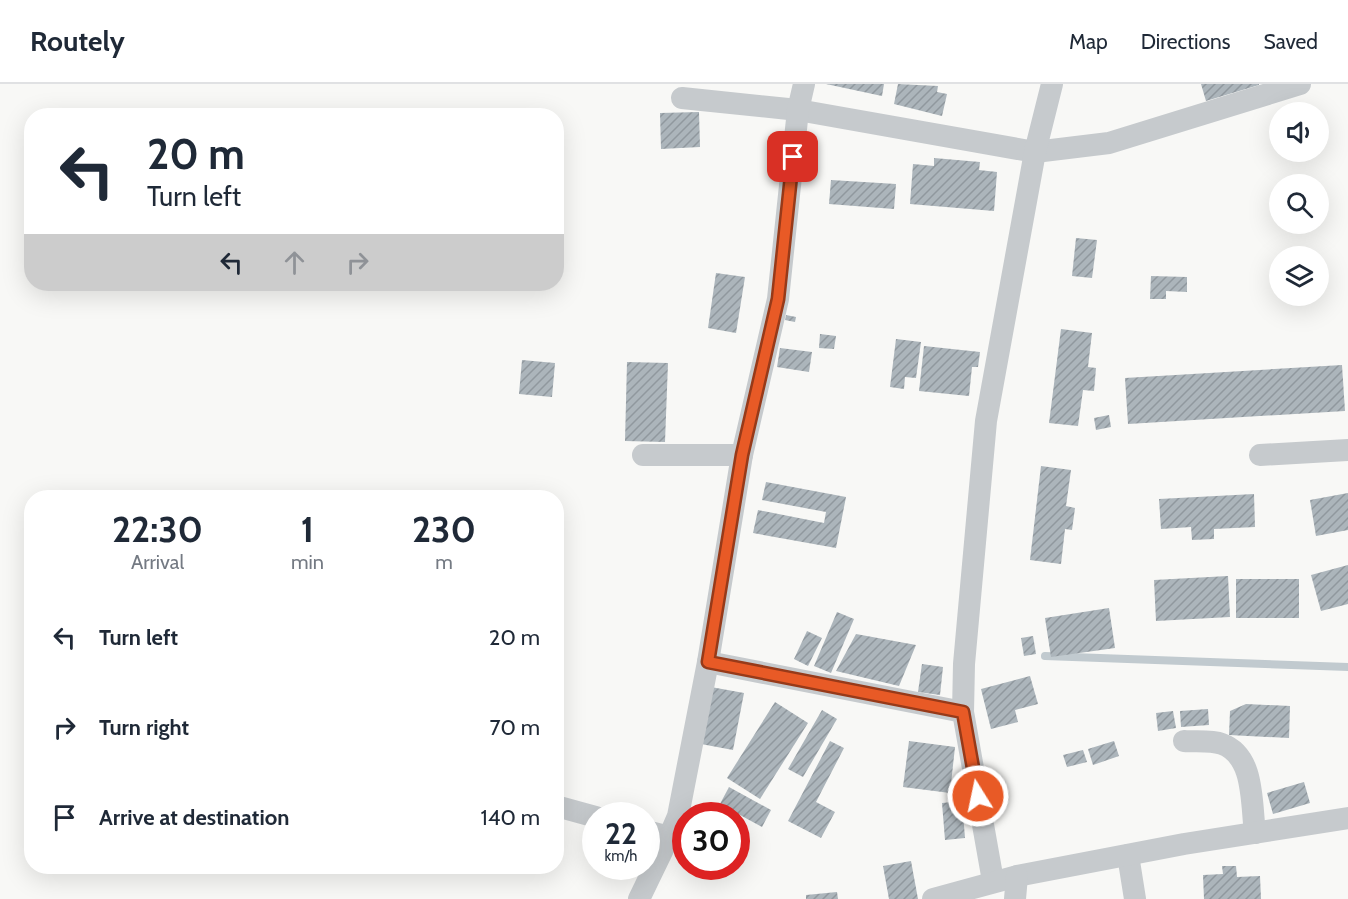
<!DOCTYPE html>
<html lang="en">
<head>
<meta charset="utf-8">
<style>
  :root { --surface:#fff; --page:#f6f6f7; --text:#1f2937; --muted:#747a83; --line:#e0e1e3 }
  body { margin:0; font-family:Cabin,sans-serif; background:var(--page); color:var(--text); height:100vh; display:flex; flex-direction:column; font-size:22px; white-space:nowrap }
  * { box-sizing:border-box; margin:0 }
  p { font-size:20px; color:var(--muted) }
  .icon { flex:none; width:33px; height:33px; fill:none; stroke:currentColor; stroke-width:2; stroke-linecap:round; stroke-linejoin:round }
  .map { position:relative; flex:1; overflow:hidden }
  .details { position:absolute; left:24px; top:406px; width:540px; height:384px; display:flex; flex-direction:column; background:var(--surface); border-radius:24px; box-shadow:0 6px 24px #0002 }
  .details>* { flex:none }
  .top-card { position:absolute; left:24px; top:24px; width:540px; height:183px; border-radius:24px; box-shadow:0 6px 24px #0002; background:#fff; color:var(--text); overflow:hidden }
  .buttons { position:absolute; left:1269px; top:18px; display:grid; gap:12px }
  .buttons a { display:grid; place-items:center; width:60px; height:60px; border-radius:50%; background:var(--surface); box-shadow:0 6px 24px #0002; font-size:30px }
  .speed { position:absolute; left:582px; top:718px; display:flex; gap:12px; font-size:30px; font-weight:700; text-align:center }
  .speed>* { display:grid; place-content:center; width:78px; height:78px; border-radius:50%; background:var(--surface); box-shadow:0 6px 24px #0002; line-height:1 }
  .speed small { font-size:15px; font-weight:400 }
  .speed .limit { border:9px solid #d22; background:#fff; color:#111 }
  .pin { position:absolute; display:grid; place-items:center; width:51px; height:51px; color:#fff; margin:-26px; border-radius:12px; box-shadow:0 3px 9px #0006 }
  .me { position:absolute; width:66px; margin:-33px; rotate:350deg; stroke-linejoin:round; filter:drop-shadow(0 0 4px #0008) }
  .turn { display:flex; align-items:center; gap:21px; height:126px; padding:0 24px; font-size:27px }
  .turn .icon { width:78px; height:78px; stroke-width:2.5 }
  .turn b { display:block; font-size:42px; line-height:51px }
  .lanes { display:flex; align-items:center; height:57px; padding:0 24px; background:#0003; justify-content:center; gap:30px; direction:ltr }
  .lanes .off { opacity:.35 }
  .eta { display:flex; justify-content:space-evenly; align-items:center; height:102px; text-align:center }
  .eta b { font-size:36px; font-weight:700; line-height:42px }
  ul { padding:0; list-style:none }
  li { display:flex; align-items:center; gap:18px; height:90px; padding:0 24px }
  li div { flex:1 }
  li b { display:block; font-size:22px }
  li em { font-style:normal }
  header { display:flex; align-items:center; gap:36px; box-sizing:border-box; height:84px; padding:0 30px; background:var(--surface); border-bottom:2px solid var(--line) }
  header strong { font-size:28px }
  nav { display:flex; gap:33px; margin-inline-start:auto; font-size:21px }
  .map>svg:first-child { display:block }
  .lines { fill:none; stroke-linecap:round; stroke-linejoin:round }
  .stream { stroke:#c1cacf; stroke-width:8 }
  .building { fill:url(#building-hatch) }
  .street { stroke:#c6cacd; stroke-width:22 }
  .route-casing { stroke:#973a19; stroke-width:15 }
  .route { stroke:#e85a26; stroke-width:10 }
</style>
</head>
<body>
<header>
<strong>Routely</strong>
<nav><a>Map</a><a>Directions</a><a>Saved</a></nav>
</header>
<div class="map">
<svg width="1348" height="815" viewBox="0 0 1348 815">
  <defs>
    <pattern id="building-hatch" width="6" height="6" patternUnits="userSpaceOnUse" patternTransform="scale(1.5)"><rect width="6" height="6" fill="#acb5bb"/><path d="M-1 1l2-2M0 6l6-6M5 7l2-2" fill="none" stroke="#90989e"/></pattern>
  </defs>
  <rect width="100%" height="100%" fill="#f8f8f6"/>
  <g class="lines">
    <polyline class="stream" points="1045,572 1348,583"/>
  </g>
  <g class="building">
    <polygon points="826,0 884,0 882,12"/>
    <polygon points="898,0 938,2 937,8 947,10 942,32 894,20"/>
    <polygon points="1201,0 1259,0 1259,1 1206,17"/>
    <polygon points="699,28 700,63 661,65 660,29"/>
    <polygon points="934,74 980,78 979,86 997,88 994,127 910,120 913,80 934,82"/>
    <polygon points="831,96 896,100 894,125 829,120"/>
    <polygon points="1076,154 1097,156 1092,194 1072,192"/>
    <polygon points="716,189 745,193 736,249 708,244"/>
    <polygon points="1151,192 1187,193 1187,208 1166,207 1166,215 1150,215"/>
    <polygon points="786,231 796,233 795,238 785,236"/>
    <polygon points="1061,245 1092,249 1088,283 1096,284 1094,307 1083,306 1078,342 1049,339"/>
    <polygon points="820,250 836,252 834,265 819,264"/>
    <polygon points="896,255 921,258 916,294 905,293 904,305 890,303"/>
    <polygon points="924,262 980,268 978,283 972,283 969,312 919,307"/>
    <polygon points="780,264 812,268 809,288 777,283"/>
    <polygon points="522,276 555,279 552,313 519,310"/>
    <polygon points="627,278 668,279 665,358 625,357"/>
    <polygon points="1342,281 1345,327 1128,340 1125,294"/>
    <polygon points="1109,331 1111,343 1096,346 1094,334"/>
    <polygon points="1041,382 1071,386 1066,422 1075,424 1072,446 1065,445 1061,480 1030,476"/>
    <polygon points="766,398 846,413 836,464 753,449 758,426 824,439 826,428 762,416"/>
    <polygon points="1348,409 1348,446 1316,452 1310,416"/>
    <polygon points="1254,410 1255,443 1214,445 1214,455 1192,456 1191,443 1161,445 1159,415"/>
    <polygon points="1348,481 1348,520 1321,527 1311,491"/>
    <polygon points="1228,492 1230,533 1156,537 1154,496"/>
    <rect x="1236" y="495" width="63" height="39"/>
    <polygon points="1109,524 1115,564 1051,573 1045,534"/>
    <polygon points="837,528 854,535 831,589 814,582"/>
    <polygon points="807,547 822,554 808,582 794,575"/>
    <polygon points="856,550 916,561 899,602 836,587"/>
    <polygon points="1033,552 1036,570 1024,572 1021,554"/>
    <polygon points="922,580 943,583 940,611 918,608"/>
    <polygon points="1030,592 1038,620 1015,626 1018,638 991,645 981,605"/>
    <polygon points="711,603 744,609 733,666 701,660"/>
    <polygon points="775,618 808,639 760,715 727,694"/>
    <polygon points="1246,620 1290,622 1289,654 1229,651 1230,627"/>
    <polygon points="1208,625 1209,641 1181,643 1180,627"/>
    <polygon points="822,626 837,635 803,693 788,685"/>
    <polygon points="1173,627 1176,644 1158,647 1156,629"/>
    <polygon points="830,657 844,664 816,718 835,728 821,754 788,737"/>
    <polygon points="909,657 955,663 950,709 903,703"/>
    <polygon points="1114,657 1119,672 1093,681 1088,665"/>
    <polygon points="1083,666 1087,678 1067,683 1063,671"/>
    <polygon points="1304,698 1310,719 1273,730 1267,709"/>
    <polygon points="729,703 771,726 762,743 720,720"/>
    <polygon points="962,717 965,754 945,756 942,719"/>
    <polygon points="911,777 918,815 889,815 883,782"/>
    <polygon points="1222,782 1236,782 1237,793 1260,792 1261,815 1204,815 1203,791 1223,790"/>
    <polygon points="837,808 838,815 806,815 806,811"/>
  </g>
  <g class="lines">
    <g class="street">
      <polyline points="682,14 798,26 1035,68 1109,59 1300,0"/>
      <polyline points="643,371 742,371"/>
      <polyline points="1260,371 1348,366"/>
      <polyline points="708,578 963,628"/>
      <path d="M1184,657C1196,658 1211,656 1222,660C1255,672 1251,719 1255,749"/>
      <polyline points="556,722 596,733"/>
      <polyline points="646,747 669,753 678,732 708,578 742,371 778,215 798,26 804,0"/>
      <polyline points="1128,771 1135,815"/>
      <polyline points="993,797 963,628 964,580 986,337 1035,68 1052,0"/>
      <polyline points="639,815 669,753"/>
      <polyline points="933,815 1017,792 1184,760 1348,734"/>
      <polyline points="1015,815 1017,792"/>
    </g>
  </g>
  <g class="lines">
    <defs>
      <polyline id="route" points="793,73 778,215 742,371 708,578 963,628 978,712"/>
    </defs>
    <use href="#route" class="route-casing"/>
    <use href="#route" class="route"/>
  </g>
</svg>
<div class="buttons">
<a><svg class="icon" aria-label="sound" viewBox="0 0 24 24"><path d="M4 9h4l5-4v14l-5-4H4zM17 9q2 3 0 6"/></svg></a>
<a><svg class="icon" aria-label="search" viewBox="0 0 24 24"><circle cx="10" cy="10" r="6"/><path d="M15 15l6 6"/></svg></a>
<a><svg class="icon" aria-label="layers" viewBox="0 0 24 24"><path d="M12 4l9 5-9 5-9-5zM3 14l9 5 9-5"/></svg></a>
</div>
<div class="speed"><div>22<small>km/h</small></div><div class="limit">30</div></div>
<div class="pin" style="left:793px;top:73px;background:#d93025"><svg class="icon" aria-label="arrive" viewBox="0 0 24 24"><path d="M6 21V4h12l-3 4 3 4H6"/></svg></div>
<svg class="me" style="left:978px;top:712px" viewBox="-20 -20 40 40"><circle r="17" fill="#e85a26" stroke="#fff" stroke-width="3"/><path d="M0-11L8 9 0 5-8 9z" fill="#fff"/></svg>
<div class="top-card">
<div class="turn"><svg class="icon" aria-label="left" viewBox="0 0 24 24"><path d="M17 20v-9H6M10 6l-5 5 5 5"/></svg><div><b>20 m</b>Turn left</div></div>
<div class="lanes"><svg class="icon" aria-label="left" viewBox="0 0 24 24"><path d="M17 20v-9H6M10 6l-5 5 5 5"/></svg><svg class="icon off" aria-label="ahead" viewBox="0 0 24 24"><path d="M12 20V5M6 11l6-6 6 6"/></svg><svg class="icon off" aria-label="right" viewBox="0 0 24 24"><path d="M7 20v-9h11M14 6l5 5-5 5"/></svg></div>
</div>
<section class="details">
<div class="eta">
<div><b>22:30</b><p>Arrival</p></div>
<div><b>1</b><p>min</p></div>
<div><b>230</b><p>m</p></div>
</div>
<ul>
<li><svg class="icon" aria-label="left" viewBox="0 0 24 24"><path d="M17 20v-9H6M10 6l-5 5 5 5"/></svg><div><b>Turn left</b></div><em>20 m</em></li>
<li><svg class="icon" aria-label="right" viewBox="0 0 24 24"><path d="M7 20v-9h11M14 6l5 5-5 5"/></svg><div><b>Turn right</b></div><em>70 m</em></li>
<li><svg class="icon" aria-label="arrive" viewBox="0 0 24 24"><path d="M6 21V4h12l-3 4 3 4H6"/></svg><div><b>Arrive at destination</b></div><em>140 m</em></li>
</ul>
</section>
</div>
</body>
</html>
